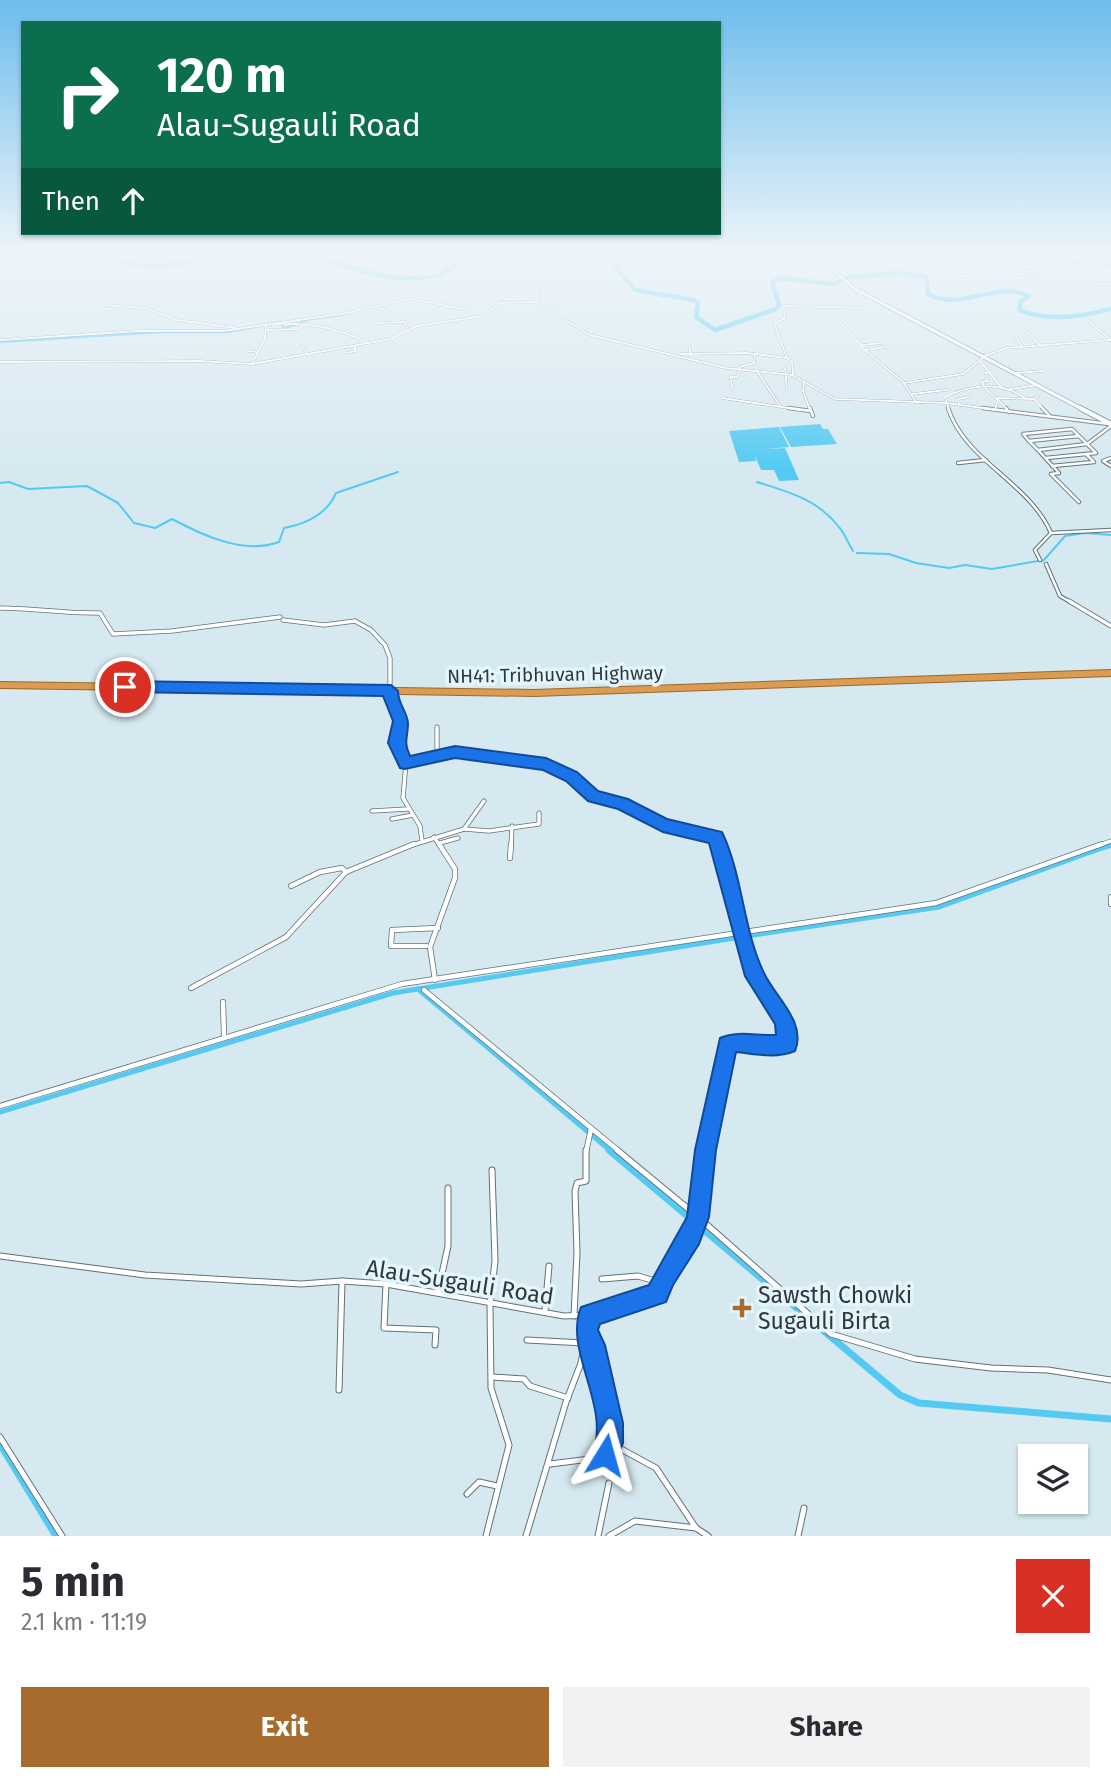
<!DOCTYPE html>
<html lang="en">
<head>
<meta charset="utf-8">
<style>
  :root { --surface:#fff; --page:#f2f2f3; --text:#2b2b33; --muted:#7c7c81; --accent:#a76b2d }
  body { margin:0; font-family:"Fira Sans",sans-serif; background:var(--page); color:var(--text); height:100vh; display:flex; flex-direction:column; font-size:26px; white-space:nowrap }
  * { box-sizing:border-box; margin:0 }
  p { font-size:23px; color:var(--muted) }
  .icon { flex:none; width:38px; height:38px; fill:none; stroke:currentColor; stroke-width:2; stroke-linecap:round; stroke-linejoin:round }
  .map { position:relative; height:1536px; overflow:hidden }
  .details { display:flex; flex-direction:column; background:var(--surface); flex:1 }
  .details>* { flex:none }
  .hud { position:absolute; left:21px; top:21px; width:700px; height:214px; border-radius:0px; box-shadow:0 2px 5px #0004; background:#0b6e4f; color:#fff; overflow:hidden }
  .buttons { position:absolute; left:1018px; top:1444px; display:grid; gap:14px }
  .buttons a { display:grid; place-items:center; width:70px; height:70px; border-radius:0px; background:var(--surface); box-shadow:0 2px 5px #0004; font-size:35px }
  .pin { position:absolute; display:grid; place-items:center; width:60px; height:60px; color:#fff; margin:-30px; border:4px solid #fff; border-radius:50%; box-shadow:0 2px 7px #0007 }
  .me { position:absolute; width:77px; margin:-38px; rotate:8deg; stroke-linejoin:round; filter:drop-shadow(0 0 5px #0008) }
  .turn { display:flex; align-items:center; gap:24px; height:147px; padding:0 21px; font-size:32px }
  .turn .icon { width:91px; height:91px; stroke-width:2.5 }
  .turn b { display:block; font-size:49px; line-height:60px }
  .then { display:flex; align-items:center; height:66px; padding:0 21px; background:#0003; gap:14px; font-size:26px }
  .round { display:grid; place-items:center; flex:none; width:74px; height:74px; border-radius:0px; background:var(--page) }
  .overview { display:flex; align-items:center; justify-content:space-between; height:119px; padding:0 21px }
  h1 { font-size:42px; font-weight:700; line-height:52px }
  .button { display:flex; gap:14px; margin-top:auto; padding:14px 21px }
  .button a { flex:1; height:80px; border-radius:0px; background:var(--accent); color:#fff; font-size:28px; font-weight:700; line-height:80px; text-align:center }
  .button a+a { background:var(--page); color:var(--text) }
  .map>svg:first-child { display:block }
  .water { fill:#54caf2 }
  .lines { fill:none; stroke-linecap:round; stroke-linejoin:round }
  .stream { stroke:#54caf2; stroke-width:2 }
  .canal-far3 { stroke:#54caf2; stroke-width:2.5 }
  .canal-far2 { stroke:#54caf2; stroke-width:4.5 }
  .canal-far1 { stroke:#54caf2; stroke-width:5 }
  .canal { stroke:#54caf2; stroke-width:7 }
  .river { stroke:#54caf2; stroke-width:4.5 }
  .minor-far4-casing { stroke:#607278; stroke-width:2.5 }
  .minor-far3-casing { stroke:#607278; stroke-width:4.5 }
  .minor-far2-casing { stroke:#607278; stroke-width:5 }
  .minor-far1-casing { stroke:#607278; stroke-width:6 }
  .minor-casing { stroke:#607278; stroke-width:7 }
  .secondary-far1-casing { stroke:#607278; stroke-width:4.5 }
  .secondary-casing { stroke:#607278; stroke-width:6 }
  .trunk-casing { stroke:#9a682d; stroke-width:8 }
  .minor-far4 { stroke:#fff; stroke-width:2 }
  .minor-far3 { stroke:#fff; stroke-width:2.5 }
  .minor-far2 { stroke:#fff; stroke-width:3.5 }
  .minor-far1 { stroke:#fff; stroke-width:4.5 }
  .minor { stroke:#fff; stroke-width:5 }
  .secondary-far1 { stroke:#fff; stroke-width:3.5 }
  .secondary { stroke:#fff; stroke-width:4.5 }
  .trunk { stroke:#dc9b52; stroke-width:6 }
  .route { fill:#1a73e8; stroke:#114b97; stroke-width:2 }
  .poi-dot { fill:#a76b2d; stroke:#e3f6fe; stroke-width:2.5 }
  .labels { text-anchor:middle; stroke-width:7; stroke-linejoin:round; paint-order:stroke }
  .street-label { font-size:19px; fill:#30383b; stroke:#e3f6fe }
  .near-street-label { font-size:23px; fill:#30383b; stroke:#e3f6fe }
  .near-poi-label { font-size:23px; fill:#30383b; stroke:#e3f6fe; text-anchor:start }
</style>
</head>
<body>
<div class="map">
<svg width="1111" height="1536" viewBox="0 0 1111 1536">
  <rect width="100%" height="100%" fill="#d6e9f1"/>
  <g class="water">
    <polygon points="820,424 823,429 828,429 837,444 791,447 780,427"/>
    <polygon points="779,427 789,447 755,450 785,448 799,480 779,481 774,470 761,470 755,456 756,461 739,462 729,431"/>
  </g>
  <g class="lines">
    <g class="stream">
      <polyline points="886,255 910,255"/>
      <polyline points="935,255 945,259 985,257"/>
      <polyline points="1006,255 1012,261 1045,261"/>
      <polyline points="1049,261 1111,266"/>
      <path d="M757,482C789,492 817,499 839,527C845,534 848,543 853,551"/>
      <path d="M0,483L9,482L28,489L87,486L118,503L134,523L155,528L172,519C202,535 244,555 279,542L284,528C305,524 327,514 336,493L398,472"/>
      <polyline points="857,553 889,554 916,563 949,568 965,565 992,569 1044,560 1065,536 1085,533 1111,535"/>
    </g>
    <polyline class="canal-far3" points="0,342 159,332 227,332 281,322 283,329 310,319 342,315"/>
    <polyline class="canal-far2" points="1108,846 1111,845"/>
    <g class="canal-far1">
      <polyline points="1088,853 1111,845"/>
      <polyline points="747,936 939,907 1085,854"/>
      <polyline points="418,989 612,1152"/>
      <polyline points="0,1112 393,993 741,937"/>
    </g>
    <g class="canal">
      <polyline points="609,1150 900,1395 919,1403 1111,1419"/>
      <polyline points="0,1444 56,1536"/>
    </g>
    <g class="river">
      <path d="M99,255C139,271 177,267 217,255"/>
      <path d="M312,255C354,268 415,294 455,265L449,255"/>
      <path d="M598,255L610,260L635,290L694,300L698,303L696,317L715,330L776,309L779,305L772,282L781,278L832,284L852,277L899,273L926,277L928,294C963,312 994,280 1029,296L1020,302V310C1046,322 1084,316 1111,309"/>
      <polyline points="0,261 10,255"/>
    </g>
    <defs>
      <g id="minor-far4">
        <polyline points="434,255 409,265 432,276 447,266 446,258 441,255"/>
        <polyline points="736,255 760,259 767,272"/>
        <polyline points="850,255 856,265 869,266 872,271"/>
        <polyline points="916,255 919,258 910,259 919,269"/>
        <polyline points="1015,255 1019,259"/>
        <polyline points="1042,255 1062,274 1111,272"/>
        <polyline points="764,260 781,258 779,255"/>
        <polyline points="972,261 989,260"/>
        <polyline points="1049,262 1063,265 1073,273"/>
        <polyline points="995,266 1052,266"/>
        <polyline points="1082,267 1089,272"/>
        <polyline points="1092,267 1099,272"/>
        <polyline points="1098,267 1104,267 1109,272"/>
        <polyline points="640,268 641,277 675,273"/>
        <polyline points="1075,268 1096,284 1111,284"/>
        <polyline points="931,269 952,296"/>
        <polyline points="834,271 996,267 985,255"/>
        <polyline points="847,271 841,258 851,258"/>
        <polyline points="99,274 111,285 101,298 105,305 144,308 177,320 236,328"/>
        <polyline points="1014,274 1026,274"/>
        <polyline points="1027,274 1026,271 1035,271 1030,267"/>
        <polyline points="956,276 974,276 970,269"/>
        <polyline points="1032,282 1026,274 1063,276"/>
        <polyline points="536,302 538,284 549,273 605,272 669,264 675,262 677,255"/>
        <polyline points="829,310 866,351 903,382 917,403"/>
        <polyline points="1086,319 1111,340"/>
        <polyline points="378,323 405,322 408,330"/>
        <path d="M271,324C305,323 337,326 367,343"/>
        <polyline points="267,330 299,329 304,324"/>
        <polyline points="1026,331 1041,346"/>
        <polyline points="1016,337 1022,347"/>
        <polyline points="0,340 138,331 223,331 341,314 411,299 468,310"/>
        <polyline points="301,345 308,355"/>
        <polyline points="862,345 882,343"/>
        <polyline points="689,346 692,360"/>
        <polyline points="866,350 887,347"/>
        <polyline points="247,351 258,352"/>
        <polyline points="347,353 355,351 355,347"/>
        <polyline points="680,354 747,353 787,358"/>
        <polyline points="980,361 1002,388"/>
        <polyline points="0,362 200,361 252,364 391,339 417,326 484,316 499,303 536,302 590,335 726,368 792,375 835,399 946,403 997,410"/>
        <polyline points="252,364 265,338 266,324"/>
        <polyline points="785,368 787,388"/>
        <polyline points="757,371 780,406"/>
        <path d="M991,372L985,373L988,381L982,382C988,396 999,397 1007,410"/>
        <polyline points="1017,373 1042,371"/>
        <polyline points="793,374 792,362 787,358 774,323 784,319 786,306 862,308 865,307 859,295 864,294"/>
        <polyline points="804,383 803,391 810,410"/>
        <polyline points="904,383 963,374 985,356 1006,348 1111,340"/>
        <polyline points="733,389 730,377 737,377 740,367 754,363 755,354"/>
        <polyline points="1011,389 1038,385"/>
        <polyline points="913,394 946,390"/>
        <polyline points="1038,396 1034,399 1044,410"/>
        <polyline points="722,398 801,410"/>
        <polyline points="959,404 958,399 969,397"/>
        <path d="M949,410L945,397C971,384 1002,381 1026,399"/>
        <polyline points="995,410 998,398 1034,399"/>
      </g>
      <g id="minor-far3">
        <polyline points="789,408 811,411"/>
        <polyline points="810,408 813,416"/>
        <path d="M948,408C965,461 1029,482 1051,533"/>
        <polyline points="983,408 1109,424"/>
        <polyline points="1006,408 1009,412"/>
        <polyline points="1042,408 1049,415"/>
        <polygon points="1079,436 1087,444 1038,450 1029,441"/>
        <polyline points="1029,441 1023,434 1072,429 1079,436"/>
        <polyline points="1038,450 1059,473 1051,474 1079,502"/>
        <polyline points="1086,454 1096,453 1087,444 1111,426"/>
        <polyline points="1046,458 1086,454 1094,462 1052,466"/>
        <polyline points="1111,458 1103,461 1111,466"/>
        <polyline points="958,463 986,460"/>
        <polyline points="1040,560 1035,550 1051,533 1111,530"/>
        <polyline points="1046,564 1060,596 1072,603"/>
      </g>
      <g id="minor-far2">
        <polyline points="1069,601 1111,626"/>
        <path d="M0,608C34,608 66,614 100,613L113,634L172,631L280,617"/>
        <polyline points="283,620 324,625 355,621 371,630 385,645 390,658 390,702 400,721 396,743 406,763 403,798 420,826 422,841"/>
        <polyline points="437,727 437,754"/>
        <polyline points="406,763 455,752 546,764 571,777 593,797 622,803 663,825 716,837 719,846"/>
        <polyline points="372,811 408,809"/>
        <polyline points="392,819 413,815"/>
        <polyline points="464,829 489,831 539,824 539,813"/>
        <polyline points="434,837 440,846"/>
        <polyline points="440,843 458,838"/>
        <polyline points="409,846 464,829 484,801"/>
        <polyline points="511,846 512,826"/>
        <polyline points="1097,846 1111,841"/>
      </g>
      <g id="minor-far1">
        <polyline points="510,858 511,844"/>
        <polyline points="291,886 320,872 342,868 346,872"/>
        <polyline points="1111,897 1111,904"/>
        <polyline points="426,946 391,946 392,930 438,928"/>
        <polyline points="435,980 430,947 455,878 455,869 439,844"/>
        <polyline points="191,988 286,937 346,872 414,844"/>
        <polyline points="424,990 620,1152"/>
        <polyline points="223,1002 224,1035"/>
        <polyline points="0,1106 402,984 936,903 1102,844"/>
        <polyline points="586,1152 591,1129"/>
        <polyline points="705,1152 716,1112 727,1045 788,1044 784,1021 755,977 718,844"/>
      </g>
      <g id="minor">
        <polyline points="617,1150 698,1217"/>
        <polyline points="698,1217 705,1150"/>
        <polyline points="0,1256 145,1275 301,1284 342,1281 386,1284 564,1316 590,1315 657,1294 698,1217 831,1334 915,1359 991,1368 1048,1370 1111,1380"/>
        <polyline points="602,1279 638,1276 662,1283"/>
        <polyline points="386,1284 384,1328 436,1330 435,1345"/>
        <polyline points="438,1292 448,1246 448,1188"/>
        <polyline points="545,1311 549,1266"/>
        <polyline points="574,1316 577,1253 575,1191 577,1183 586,1181 586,1150"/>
        <polyline points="527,1340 584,1343"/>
        <polyline points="492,1377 524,1379 530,1386 568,1398"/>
        <polyline points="339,1390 342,1281"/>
        <polyline points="0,1437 62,1536"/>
        <polyline points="610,1443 656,1468 696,1528 708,1536"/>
        <path d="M550,1464L598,1458L608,1451C612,1411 602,1369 587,1332"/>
        <polyline points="467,1494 479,1482 497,1486"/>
        <polyline points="486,1536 509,1445 491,1388 490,1305 495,1261 492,1170"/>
        <polyline points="526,1536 566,1402 581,1363 590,1315"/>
        <polyline points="598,1536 609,1483"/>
        <polyline points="609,1536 635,1521 696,1528"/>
        <polyline points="798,1536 804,1508"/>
      </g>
      <polyline id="secondary-far1" points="798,255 835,272 855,289 1084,410"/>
      <polyline id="secondary" points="1080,408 1111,424"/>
      <polyline id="trunk" points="0,685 534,693 1111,673"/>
    </defs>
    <use href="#minor-far4" class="minor-far4-casing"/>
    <use href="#minor-far3" class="minor-far3-casing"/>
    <use href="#minor-far2" class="minor-far2-casing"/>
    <use href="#minor-far1" class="minor-far1-casing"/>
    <use href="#minor" class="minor-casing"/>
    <use href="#secondary-far1" class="secondary-far1-casing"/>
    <use href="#secondary" class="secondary-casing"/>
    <use href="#trunk" class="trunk-casing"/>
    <use href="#minor-far4" class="minor-far4"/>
    <use href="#minor-far3" class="minor-far3"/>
    <use href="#minor-far2" class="minor-far2"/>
    <use href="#minor-far1" class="minor-far1"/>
    <use href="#minor" class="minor"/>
    <use href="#secondary-far1" class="secondary-far1"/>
    <use href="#secondary" class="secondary"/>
    <use href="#trunk" class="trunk"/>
  </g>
  <linearGradient id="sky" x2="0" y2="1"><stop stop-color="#6dbdec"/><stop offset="0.54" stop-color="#edf5f9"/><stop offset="1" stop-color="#edf5f9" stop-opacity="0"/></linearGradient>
  <rect width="1111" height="470" fill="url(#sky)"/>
  <path class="route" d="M125,681L391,685L398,691C398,704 407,711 408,723C408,737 403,742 410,756L455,746L546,758L577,772L598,791L628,799L667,819L722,832C743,876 743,930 764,973C775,997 807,1022 795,1051C776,1059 755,1054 736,1052L716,1150L709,1217L699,1244L673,1285L666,1302L600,1324L598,1330L605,1345L623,1423V1443L614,1464L605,1468L596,1464L592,1455C612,1406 563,1352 581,1307L649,1285L687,1217L695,1150L720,1038C738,1030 757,1036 776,1035L775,1024L745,976L709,843L663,832L618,809L588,801L566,781L543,770L455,758L405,769L400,768L388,743L393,721L383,696L125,692L118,687Z"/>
  <path class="poi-dot" d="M738.5 1297.5h7v7h7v7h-7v7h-7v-7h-7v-7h7z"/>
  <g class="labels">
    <g class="street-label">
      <text transform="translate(555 674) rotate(-1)" y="7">NH41: Tribhuvan Highway</text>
    </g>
    <g class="near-street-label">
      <text transform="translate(460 1282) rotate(9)" y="8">Alau-Sugauli Road</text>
    </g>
    <g class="near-poi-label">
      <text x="758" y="1303">Sawsth Chowki<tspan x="758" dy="26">Sugauli Birta</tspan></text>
    </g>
  </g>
</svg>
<div class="buttons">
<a><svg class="icon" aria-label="layers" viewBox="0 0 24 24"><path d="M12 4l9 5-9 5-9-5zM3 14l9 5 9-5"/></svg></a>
</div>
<div class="pin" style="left:125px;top:687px;background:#d93025"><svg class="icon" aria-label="arrive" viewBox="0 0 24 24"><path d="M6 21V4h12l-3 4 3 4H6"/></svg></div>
<svg class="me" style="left:605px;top:1455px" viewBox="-20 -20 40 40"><path d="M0-17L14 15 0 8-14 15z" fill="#1a73e8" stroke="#fff" stroke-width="4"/></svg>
<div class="hud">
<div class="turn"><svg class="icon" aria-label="right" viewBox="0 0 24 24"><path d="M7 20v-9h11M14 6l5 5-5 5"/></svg><div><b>120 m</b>Alau-Sugauli Road</div></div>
<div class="then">Then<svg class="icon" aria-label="ahead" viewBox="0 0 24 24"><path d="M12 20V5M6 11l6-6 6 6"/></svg></div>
</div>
</div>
<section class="details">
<div class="overview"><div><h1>5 min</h1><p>2.1 km · 11:19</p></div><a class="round" style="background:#d93025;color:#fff"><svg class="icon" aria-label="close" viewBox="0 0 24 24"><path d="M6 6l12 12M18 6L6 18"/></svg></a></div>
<div class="button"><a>Exit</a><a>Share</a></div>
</section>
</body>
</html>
